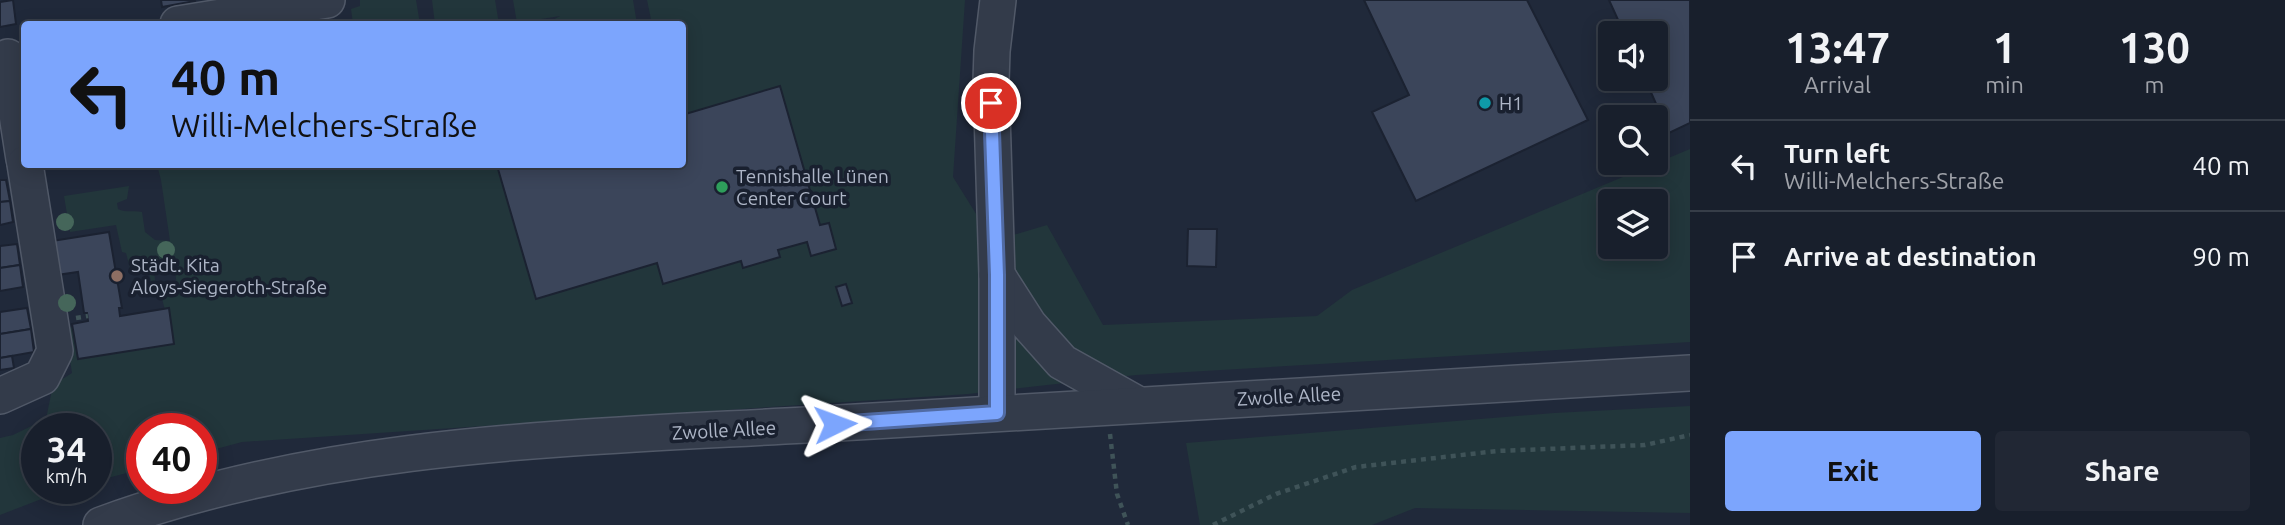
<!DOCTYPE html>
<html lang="en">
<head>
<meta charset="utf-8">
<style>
  :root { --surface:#181f2c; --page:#212734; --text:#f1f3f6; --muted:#9fa2a9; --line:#363d48; --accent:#7ca5fd }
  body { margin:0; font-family:Ubuntu,sans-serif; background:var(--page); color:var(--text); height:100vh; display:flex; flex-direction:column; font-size:26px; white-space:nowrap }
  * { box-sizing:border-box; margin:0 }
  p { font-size:23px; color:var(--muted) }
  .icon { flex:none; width:38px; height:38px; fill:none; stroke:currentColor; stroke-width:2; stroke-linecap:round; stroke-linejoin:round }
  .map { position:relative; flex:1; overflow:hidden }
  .drawer { display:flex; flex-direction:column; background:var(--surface); width:595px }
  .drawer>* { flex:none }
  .hud { position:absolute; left:21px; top:21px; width:665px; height:147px; border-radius:7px; box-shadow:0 4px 18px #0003,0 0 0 2px var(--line); background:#7ca5fd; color:#111; overflow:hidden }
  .buttons { position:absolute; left:1598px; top:21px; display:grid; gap:14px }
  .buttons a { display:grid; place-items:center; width:70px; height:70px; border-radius:7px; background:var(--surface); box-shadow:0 4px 18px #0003,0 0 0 2px var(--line); font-size:35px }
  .speed { position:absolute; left:21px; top:413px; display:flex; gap:14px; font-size:35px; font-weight:700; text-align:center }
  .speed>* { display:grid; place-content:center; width:91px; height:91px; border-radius:50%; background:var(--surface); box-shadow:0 4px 18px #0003,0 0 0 2px var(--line); line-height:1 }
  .speed small { font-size:18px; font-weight:400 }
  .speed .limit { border:10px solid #d22; background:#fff; color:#111 }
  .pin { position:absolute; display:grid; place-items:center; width:60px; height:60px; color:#fff; margin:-30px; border:4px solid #fff; border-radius:50%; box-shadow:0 2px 7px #0007 }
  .me { position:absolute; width:77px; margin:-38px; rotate:87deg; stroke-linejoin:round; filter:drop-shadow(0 0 5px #0008) }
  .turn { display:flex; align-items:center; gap:24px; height:147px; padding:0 35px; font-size:32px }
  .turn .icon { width:91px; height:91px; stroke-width:2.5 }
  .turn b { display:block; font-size:49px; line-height:60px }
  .eta { display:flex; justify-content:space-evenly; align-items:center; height:119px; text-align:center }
  .eta b { font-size:42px; font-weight:700; line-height:49px }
  .cta { display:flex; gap:14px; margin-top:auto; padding:14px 35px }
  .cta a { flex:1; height:80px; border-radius:7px; background:var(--accent); color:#111; font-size:28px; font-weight:700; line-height:80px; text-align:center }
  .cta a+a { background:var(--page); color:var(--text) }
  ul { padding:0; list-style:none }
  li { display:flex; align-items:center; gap:21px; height:91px; padding:0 35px; border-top:2px solid var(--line) }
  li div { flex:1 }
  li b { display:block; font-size:26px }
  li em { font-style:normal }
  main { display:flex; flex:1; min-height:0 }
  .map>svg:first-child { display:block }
  .green { fill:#22363b; fill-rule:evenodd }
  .building { fill:#3b455a; stroke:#1b2231; stroke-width:2 }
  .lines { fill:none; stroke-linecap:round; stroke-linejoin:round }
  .minor-casing { stroke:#515968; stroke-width:38 }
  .path { stroke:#3f5358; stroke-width:4.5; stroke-dasharray:5 5; stroke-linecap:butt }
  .minor { stroke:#333b4a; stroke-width:35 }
  .tree { fill:#45665a }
  .route-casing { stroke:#516ba4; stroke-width:18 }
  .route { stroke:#7ca5fd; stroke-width:12 }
  .culture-dot { fill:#0f9aa8; stroke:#19202f; stroke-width:2.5 }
  .leisure-dot { fill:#2e9e5b; stroke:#19202f; stroke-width:2.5 }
  .education-dot { fill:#8d6e63; stroke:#19202f; stroke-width:2.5 }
  .labels { text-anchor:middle; stroke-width:7; stroke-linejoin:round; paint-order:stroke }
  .poi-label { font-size:19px; fill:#aeb6c7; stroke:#19202f; text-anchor:start }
  .street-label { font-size:19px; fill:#aeb6c7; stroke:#19202f }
</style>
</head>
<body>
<main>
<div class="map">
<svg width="1690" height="525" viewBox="0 0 1690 525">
  <rect width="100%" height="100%" fill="#20293a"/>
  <g class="green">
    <polygon points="360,0 416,0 420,24 353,24 351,9 360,6"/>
    <polygon points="432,0 495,0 499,24 435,24"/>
    <polygon points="513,0 633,0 637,24 546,24 560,16 517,23"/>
    <path d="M647,0H965L953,177L993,241L1047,225L1103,325L1317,316L1352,290L1690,149V342L1136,375L968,394L242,442L201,453V429H142V469L96,481V429H37V488H70L0,515V438L13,435L46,419L53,385L72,373L65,328L73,327L78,359L174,344L161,295L178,292L173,259L153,262L156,289H153L149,273L135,264L130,268L126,253L122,252L116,225L70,232L64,196L129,186L127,199L117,203L118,209C126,213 134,210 142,212L145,232L155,240L170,241L161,180L157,165L682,164V24H652ZM1610,201H1656V247H1610Z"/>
    <polygon points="1690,406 1690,513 1415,508 1372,525 1200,525 1186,443 1554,413"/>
  </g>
  <g class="building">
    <polygon points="13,0 16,24 0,27 0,2"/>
    <polygon points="161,0 195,0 195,1 162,7"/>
    <polygon points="1364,0 1527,0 1588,120 1416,201 1372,112 1409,95"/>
    <polygon points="1609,0 1690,0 1690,123 1669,133 1645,79 1656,79 1656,33 1624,33"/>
    <polygon points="780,86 820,225 829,223 836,249 811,256 807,242 778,250 780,257 743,268 741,261 663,284 657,263 536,299 498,169 513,164 682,164 682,115"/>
    <polygon points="0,180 6,180 10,201 0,202"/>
    <polygon points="10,201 13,222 0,225 0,202"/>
    <polygon points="1188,229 1217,229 1216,267 1187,266"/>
    <polygon points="109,232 122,308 119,308 120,316 169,308 174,344 78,359 72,324 88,321 87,313 84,313 78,272 57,275 52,241"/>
    <polygon points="17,244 20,265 0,268 0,246"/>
    <polygon points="20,265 23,287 0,291 0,268"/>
    <polygon points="846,284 852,303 842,306 836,287"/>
    <polygon points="27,308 31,329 0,334 0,312"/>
    <polygon points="31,329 34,352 0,358 0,334"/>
    <polygon points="12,356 14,368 0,370 0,358"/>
  </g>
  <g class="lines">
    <defs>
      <g id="minor">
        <polyline points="178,24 327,0"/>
        <polyline points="8,57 24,159"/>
        <polyline points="997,275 1029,325 1062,362 1139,405"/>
        <polyline points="0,396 42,377 55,351 25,164"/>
        <polyline points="997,413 997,275 991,81 992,51 998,0"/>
        <path d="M101,525C337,438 592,438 839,423C1123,407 1406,389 1690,373"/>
      </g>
    </defs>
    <use href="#minor" class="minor-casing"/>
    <g class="path">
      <polyline points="76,318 88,316"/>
      <polyline points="1110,434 1117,494 1128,525"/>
      <polyline points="1213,525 1276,494 1356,467 1497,451 1645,445 1690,435"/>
    </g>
    <use href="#minor" class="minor"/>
  </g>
  <g class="tree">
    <circle cx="65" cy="222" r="9"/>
    <circle cx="166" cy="250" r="9"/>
    <circle cx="67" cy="303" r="9"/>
  </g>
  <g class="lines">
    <defs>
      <polyline id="route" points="835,424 997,413 997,275 991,103"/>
    </defs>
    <use href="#route" class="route-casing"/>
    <use href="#route" class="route"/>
  </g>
  <circle class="culture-dot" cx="1485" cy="103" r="7"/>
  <circle class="leisure-dot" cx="722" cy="187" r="7"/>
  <circle class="education-dot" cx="117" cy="276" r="7"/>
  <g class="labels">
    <g class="poi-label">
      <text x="1499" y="110">H1</text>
      <text x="736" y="183">Tennishalle Lünen<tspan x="736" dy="22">Center Court</tspan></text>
      <text x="131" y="272">Städt. Kita<tspan x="131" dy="22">Aloys-Siegeroth-Straße</tspan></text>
    </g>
    <g class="street-label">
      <text transform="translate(1289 396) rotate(-3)" y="7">Zwolle Allee</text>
      <text transform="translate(724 430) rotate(-3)" y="7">Zwolle Allee</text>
    </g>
  </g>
</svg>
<div class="buttons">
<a><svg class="icon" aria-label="sound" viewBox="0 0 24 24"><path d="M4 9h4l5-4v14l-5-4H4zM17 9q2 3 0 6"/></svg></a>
<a><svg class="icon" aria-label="search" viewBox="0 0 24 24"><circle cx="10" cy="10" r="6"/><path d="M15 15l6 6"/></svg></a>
<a><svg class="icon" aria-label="layers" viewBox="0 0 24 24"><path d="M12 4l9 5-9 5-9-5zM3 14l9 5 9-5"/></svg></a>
</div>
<div class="speed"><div>34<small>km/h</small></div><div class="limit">40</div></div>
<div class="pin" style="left:991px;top:103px;background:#d93025"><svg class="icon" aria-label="arrive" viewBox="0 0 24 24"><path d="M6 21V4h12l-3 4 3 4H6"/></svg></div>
<svg class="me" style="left:835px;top:424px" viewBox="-20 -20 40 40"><path d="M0-17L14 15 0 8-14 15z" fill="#7ca5fd" stroke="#fff" stroke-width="4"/></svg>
<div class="hud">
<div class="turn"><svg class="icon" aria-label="left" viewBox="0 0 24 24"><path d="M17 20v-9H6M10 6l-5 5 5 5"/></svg><div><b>40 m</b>Willi-Melchers-Straße</div></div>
</div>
</div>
<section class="drawer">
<div class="eta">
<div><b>13:47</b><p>Arrival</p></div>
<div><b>1</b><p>min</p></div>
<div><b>130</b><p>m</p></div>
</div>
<ul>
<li><svg class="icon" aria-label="left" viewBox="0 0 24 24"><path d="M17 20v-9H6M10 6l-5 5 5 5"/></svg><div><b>Turn left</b><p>Willi-Melchers-Straße</p></div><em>40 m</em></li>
<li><svg class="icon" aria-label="arrive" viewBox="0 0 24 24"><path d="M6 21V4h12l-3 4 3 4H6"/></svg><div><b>Arrive at destination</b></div><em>90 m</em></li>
</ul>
<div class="cta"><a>Exit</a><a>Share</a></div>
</section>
</main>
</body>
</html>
